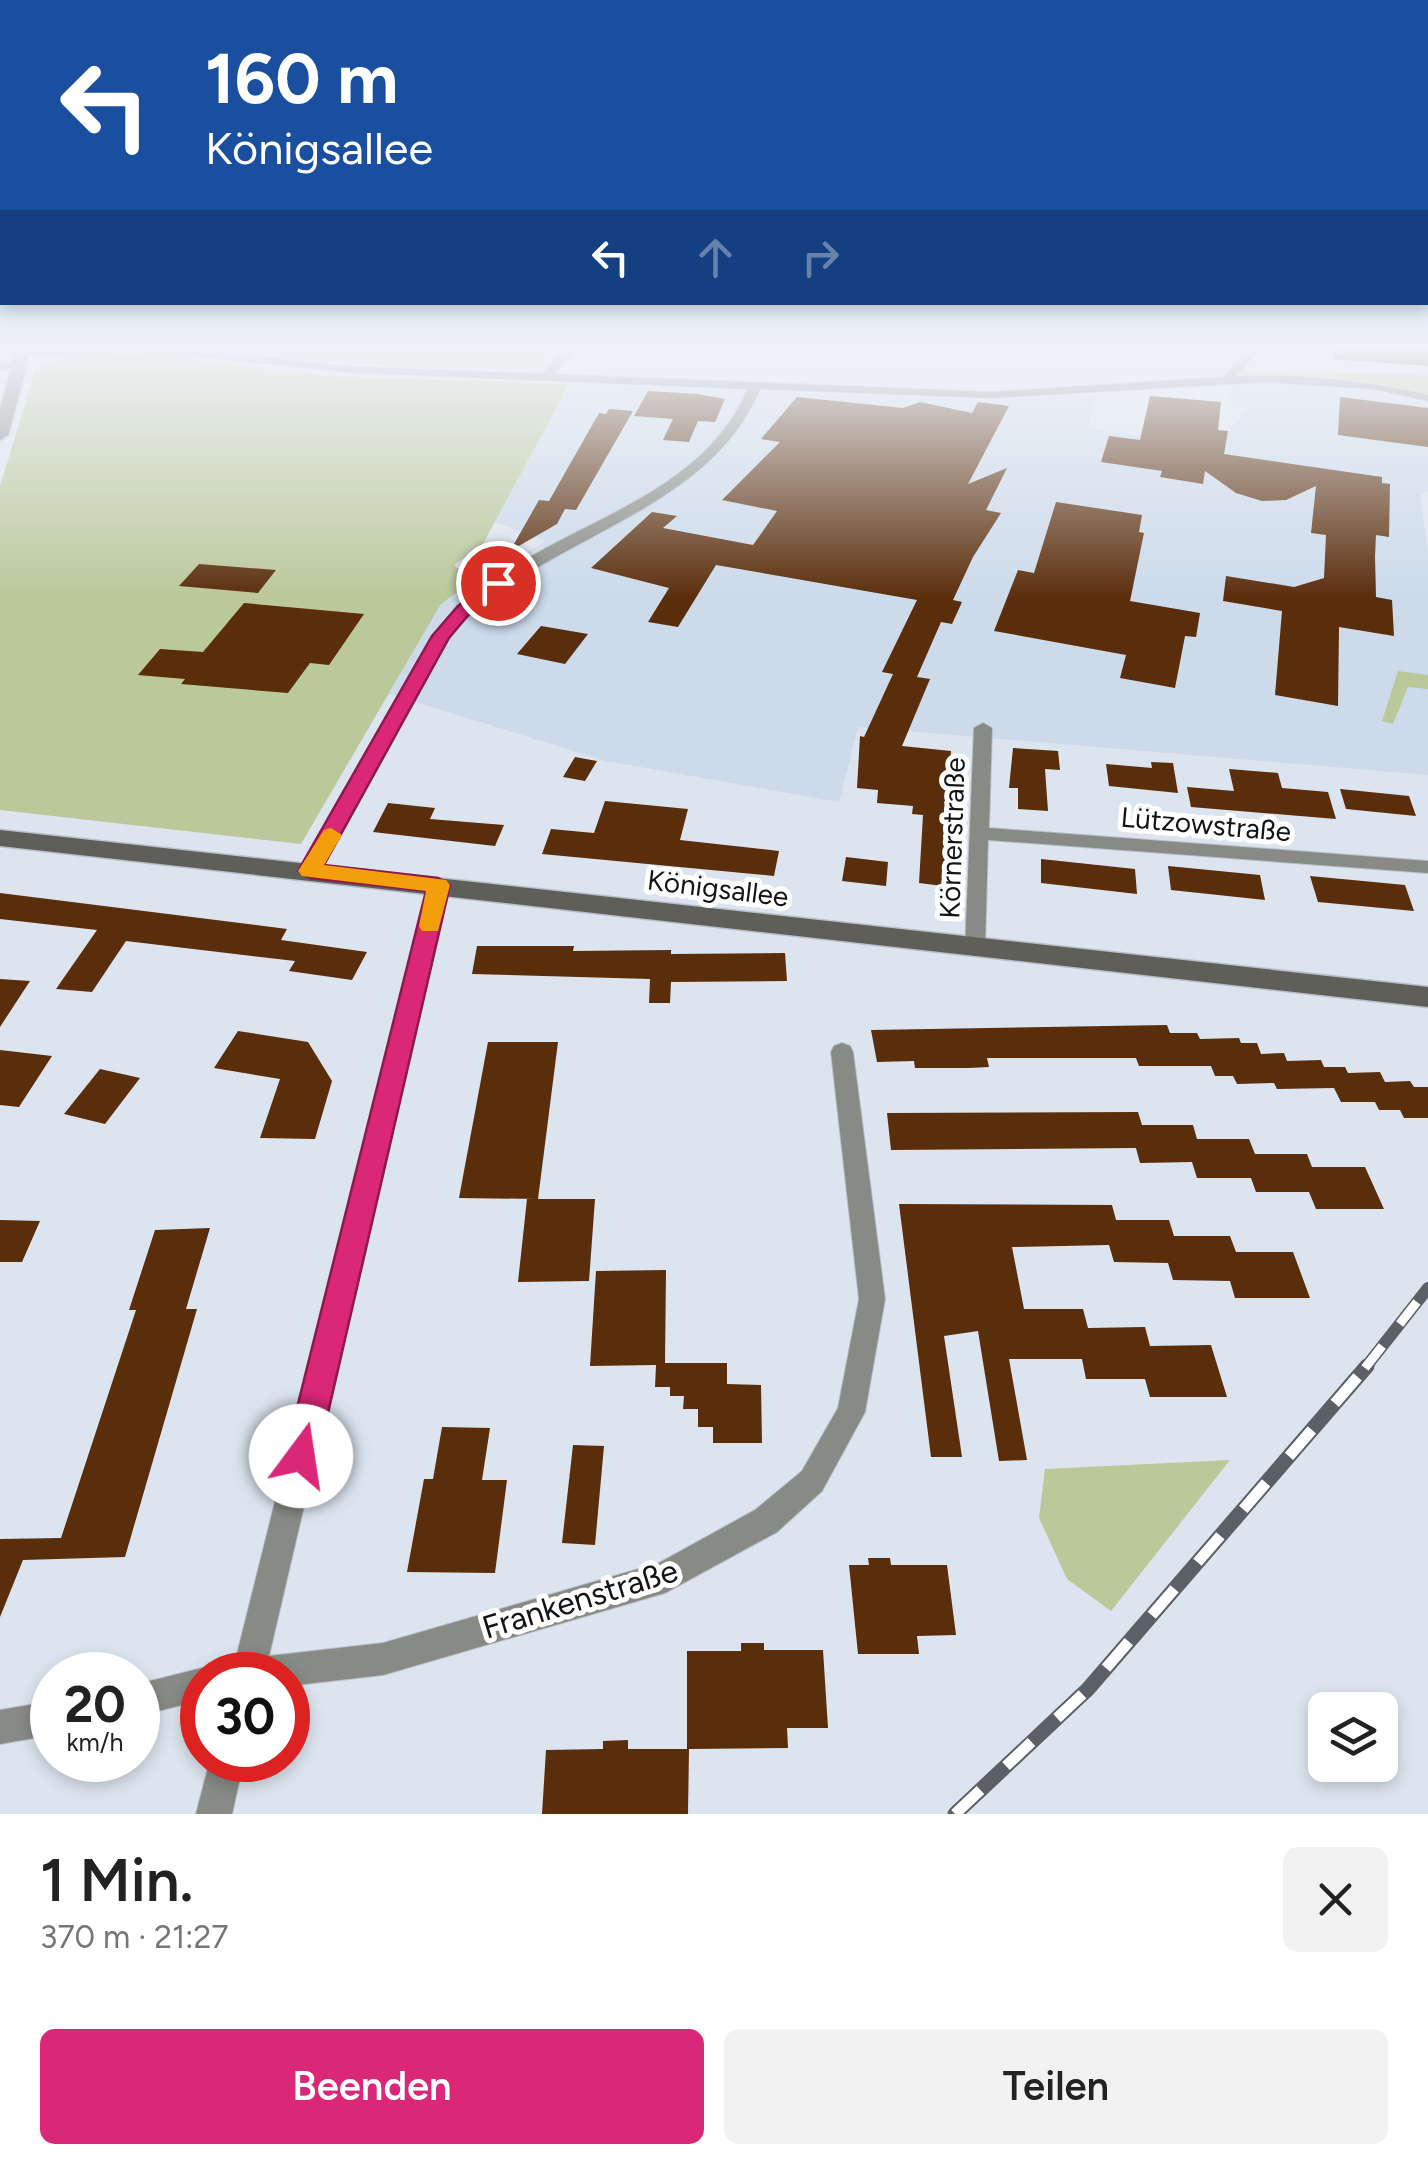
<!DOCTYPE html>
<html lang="de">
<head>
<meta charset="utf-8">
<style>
  :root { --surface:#fff; --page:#f2f2f2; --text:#222; --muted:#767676; --accent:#db2777 }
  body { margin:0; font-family:Figtree,sans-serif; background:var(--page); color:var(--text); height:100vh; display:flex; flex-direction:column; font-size:38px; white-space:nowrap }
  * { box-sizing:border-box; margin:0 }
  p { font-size:32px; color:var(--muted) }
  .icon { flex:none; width:55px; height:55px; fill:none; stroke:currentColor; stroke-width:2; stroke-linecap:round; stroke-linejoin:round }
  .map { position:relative; height:1814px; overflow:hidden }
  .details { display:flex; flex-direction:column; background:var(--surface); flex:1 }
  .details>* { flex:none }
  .hud { position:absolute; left:0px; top:0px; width:1430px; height:305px; box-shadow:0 5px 15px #0003; background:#1a4fa0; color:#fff; overflow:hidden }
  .controls { position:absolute; left:1308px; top:1692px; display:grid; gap:20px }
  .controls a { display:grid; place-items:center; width:90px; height:90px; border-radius:15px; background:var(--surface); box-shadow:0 5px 15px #0003; font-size:50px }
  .speed { position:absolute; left:30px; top:1652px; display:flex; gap:20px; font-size:50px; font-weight:700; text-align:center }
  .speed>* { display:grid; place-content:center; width:130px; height:130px; border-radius:50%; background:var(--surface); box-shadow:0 5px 15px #0003; line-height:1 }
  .speed small { font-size:25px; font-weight:400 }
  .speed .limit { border:15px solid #d22; background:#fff; color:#111 }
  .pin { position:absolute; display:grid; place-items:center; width:85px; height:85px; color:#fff; margin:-42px; border:5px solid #fff; border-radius:50%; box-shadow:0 2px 10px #0007 }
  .me { position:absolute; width:110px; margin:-55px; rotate:14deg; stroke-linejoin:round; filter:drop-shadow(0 0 8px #0008) }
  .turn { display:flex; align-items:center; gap:35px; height:210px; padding:0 40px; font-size:45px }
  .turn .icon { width:130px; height:130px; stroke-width:2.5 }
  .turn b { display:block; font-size:70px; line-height:85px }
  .lanes { display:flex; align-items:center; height:95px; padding:0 40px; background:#0003; justify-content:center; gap:50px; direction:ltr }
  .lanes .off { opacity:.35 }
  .round { display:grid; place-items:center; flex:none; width:105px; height:105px; border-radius:15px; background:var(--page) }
  .head { display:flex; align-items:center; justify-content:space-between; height:170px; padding:0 40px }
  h1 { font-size:60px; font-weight:600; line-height:75px }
  .cta { display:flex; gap:20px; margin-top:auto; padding:20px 40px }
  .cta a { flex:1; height:115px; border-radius:15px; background:var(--accent); color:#fff; font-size:40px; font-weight:600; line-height:115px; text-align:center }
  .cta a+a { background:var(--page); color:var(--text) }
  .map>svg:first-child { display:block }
  .built { fill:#ccdaea }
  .green { fill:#bbc89a }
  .building { fill:#5a2d0b }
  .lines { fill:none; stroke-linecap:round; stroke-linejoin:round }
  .minor-casing { stroke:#b7bfc8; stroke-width:2 }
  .tertiary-casing { stroke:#b7bfc8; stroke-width:3 }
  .secondary-casing { stroke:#b7bfc8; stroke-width:3 }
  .minor { fill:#888a85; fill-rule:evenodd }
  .tertiary { fill:#888a85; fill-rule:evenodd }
  .secondary { fill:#5d5f58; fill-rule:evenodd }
  .rail-far1-casing { stroke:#5b6066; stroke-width:12 }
  .rail-casing { stroke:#5b6066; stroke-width:15 }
  .rail-far1 { stroke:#fff; stroke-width:9; stroke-dasharray:28; stroke-linecap:butt }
  .rail { stroke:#fff; stroke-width:11; stroke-dasharray:35; stroke-linecap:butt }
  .route { fill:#db2777; stroke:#8e194d; stroke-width:2.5 }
  .slow { fill:#f59e0b }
  .labels { text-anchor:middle; stroke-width:10; stroke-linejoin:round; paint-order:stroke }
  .street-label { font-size:28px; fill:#111417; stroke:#fff }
  .near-street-label { font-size:32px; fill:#111417; stroke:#fff }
</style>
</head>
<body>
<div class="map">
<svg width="1428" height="1814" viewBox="0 0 1428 1814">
  <rect width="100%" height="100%" fill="#dce5ef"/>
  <polygon class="built" points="1289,379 1358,385 1428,403 1428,491 1420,496 1428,552 1428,775 858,727 839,802 606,761 389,694 441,604 546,541 495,522 569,384 986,400 1097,395 1087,428 1145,437 1220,440 1249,408 1231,406 1229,385"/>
  <g class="green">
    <polygon points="274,345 556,345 532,369 378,365 259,355"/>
    <polygon points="147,354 331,376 569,384 483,544 454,565 472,582 441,604 301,844 0,810 0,486 36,368 70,357"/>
    <polygon points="1238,371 1428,375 1428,395 1332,377 1237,376"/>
    <polygon points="1398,671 1428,675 1428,689 1408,687 1393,724 1382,721"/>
    <polygon points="1230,1460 1111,1611 1067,1579 1039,1518 1045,1469"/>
  </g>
  <g class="building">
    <polygon points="1334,345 1428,345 1428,366 1333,359"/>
    <polygon points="648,391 698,394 725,399 715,422 698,421 689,442 663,440 673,419 634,416"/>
    <polygon points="1150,396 1221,402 1218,430 1228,431 1224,454 1382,477 1382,483 1390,484 1389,537 1376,535 1375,556 1376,597 1392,600 1394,636 1339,627 1338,706 1275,695 1282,611 1223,601 1226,576 1294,587 1324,578 1326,535 1311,533 1316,486 1286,500 1262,501 1236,493 1205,471 1203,484 1160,477 1162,471 1101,462 1109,436 1140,440"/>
    <polygon points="797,397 903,408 920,402 972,413 978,402 1009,406 968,484 1007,468 986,510 1001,513 973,557 953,600 962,602 952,624 941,622 917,677 930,679 902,746 951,751 947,846 963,848 962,882 944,880 943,886 919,883 923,815 912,814 913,806 877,803 878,790 857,788 860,736 864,737 893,674 882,672 917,600 716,565 678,627 648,622 669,588 591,568 652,512 677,516 663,528 753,545 777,511 722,500 780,442 761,439"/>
    <polygon points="1340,397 1428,408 1428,447 1338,435"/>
    <polygon points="609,409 633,411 576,510 565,509 557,524 510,551 539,500 549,501 599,413 606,414"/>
    <polygon points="1056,502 1142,515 1139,532 1144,533 1130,601 1200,613 1196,637 1185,636 1175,688 1120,678 1126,655 994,631 1018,570 1034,573"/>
    <polygon points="199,564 237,567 276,570 258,593 179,586"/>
    <polygon points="244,603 364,614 329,665 310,663 288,693 181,684 185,679 138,675 160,649 203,652"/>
    <polygon points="541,626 588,634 565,664 517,654"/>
    <polygon points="1013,748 1058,751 1060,770 1045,769 1048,811 1018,809 1018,788 1009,788"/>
    <polygon points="575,757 597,761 585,781 563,777"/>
    <polygon points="1151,762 1173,763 1178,793 1109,786 1106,764 1152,768"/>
    <polygon points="1229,769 1278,773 1282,788 1328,792 1336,819 1191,807 1187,787 1234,791"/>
    <polygon points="1340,789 1409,796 1416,816 1346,809"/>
    <polygon points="605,801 688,809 680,840 779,851 774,876 542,854 551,829 594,833"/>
    <polygon points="388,803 435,808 430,819 504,825 495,846 373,832"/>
    <polygon points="846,857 888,862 886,886 842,881"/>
    <polygon points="1041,859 1135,869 1137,894 1041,883"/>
    <polygon points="1168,866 1260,875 1265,900 1171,890"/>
    <polygon points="1310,876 1405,885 1414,911 1318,902"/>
    <polygon points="0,893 287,929 281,940 367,952 352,980 289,971 295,961 126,941 92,992 56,989 97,930 0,919"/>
    <polygon points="477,946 574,946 573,951 671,950 671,954 785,953 787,981 671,982 670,1003 649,1003 650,979 472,974"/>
    <polygon points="0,979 30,981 0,1027"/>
    <polygon points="1167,1025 1170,1033 1197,1033 1200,1039 1239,1038 1241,1043 1257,1043 1261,1054 1284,1053 1287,1061 1321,1060 1324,1067 1345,1067 1348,1073 1380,1072 1385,1082 1410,1081 1414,1087 1428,1087 1428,1118 1404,1118 1400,1110 1379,1110 1375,1102 1341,1102 1334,1088 1277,1089 1274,1083 1237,1084 1233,1076 1215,1076 1211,1066 1139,1066 1136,1058 987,1058 989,1067 969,1068 915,1068 914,1061 877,1062 871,1030"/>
    <polygon points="238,1031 308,1042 332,1081 315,1139 260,1138 280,1079 214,1068"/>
    <polygon points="488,1042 558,1042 538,1199 459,1198"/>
    <polygon points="0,1050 52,1056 19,1107 0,1105"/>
    <polygon points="100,1069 140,1078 105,1124 64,1114"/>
    <polygon points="1138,1112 1142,1125 1193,1125 1197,1139 1249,1139 1255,1154 1307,1154 1312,1167 1365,1167 1384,1209 1316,1209 1309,1192 1256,1192 1251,1178 1197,1178 1192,1162 1140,1163 1136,1148 891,1150 887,1113"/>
    <polygon points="527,1199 595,1199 589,1281 518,1282"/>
    <polygon points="899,1204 1112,1205 1116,1220 1169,1220 1174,1236 1230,1236 1236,1252 1293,1252 1310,1298 1235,1298 1230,1281 1173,1280 1168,1263 1114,1262 1109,1245 1012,1247 1024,1309 1083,1309 1088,1328 1145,1327 1150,1346 1211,1345 1227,1397 1150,1397 1145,1379 1086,1379 1082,1359 1009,1359 1027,1460 999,1461 978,1331 944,1336 962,1457 931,1457"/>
    <polygon points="0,1220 40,1221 22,1262 0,1262"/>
    <polygon points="210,1228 186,1309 197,1309 125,1557 23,1560 0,1617 0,1539 61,1538 136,1310 129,1310 155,1230"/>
    <polygon points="666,1270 665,1363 727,1363 727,1384 761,1385 762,1443 713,1443 713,1427 698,1427 698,1409 683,1409 684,1396 670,1396 670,1387 655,1387 656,1365 590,1366 596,1271"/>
    <polygon points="442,1427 490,1428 482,1480 507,1480 495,1573 407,1572 424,1479 433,1479"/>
    <polygon points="573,1445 604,1446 595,1545 562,1543"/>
    <polygon points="868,1558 890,1558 891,1565 947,1565 956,1635 917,1636 919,1654 858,1654 849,1565 869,1565"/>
    <polygon points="741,1643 764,1643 764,1650 823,1650 828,1728 787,1728 788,1748 689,1749 688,1814 542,1814 546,1750 603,1749 603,1741 628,1740 628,1749 687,1749 687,1651 741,1651"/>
  </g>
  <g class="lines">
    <defs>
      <g id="minor">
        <path d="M148,345L344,366L542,374L568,345H579L554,374L991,392L1224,377L1252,345H1262L1237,376C1302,374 1364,380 1428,395V401L1374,389L1265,382L991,398L760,389C706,519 535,536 448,638L320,871L310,877L300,871C329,820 358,769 387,718C409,679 428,636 462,605C549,523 697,507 748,389L344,372L140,350L23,357L18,354L23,351Z"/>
        <polygon points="21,361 27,364 25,366 0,370 0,364"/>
        <polygon points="983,723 992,728 989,828 1428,861 1428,873 988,840 985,949 975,956 968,954 965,949 974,728"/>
        <polygon points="439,878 449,885 269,1656 383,1643 659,1563 755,1510 802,1471 838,1408 859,1299 831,1052 834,1046 842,1043 850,1046 853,1052 885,1299 865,1412 822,1491 777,1532 665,1593 383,1675 288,1686 288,1675 227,1675 235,1662 429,885"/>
        <polygon points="202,1668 215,1675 202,1675 202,1700 138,1716 138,1684"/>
        <polygon points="52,1701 52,1735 0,1744 0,1710"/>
        <polygon points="210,1760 244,1760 232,1814 196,1814"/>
      </g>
      <polygon id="tertiary" points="18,345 32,345 8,435 0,440 0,409"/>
      <polygon id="secondary" points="0,830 1428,987 1428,1007 0,846"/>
    </defs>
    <use href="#minor" class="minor-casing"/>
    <use href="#tertiary" class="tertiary-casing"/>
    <use href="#secondary" class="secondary-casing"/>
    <use href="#minor" class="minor"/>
    <use href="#tertiary" class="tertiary"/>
    <use href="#secondary" class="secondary"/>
    <defs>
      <polyline id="rail-far1" points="1365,1368 1428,1288"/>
      <polyline id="rail" points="955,1814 1088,1689 1367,1366"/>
    </defs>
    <use href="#rail-far1" class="rail-far1-casing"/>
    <use href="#rail" class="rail-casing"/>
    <use href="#rail-far1" class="rail-far1"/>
    <use href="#rail" class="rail"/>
  </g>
  <linearGradient id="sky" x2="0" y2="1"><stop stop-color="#75b1e4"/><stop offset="0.58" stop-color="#eff3f8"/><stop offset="1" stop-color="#eff3f8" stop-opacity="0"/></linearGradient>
  <rect width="1428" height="599" fill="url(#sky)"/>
  <polygon class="route" points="492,580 506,583 470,613 449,638 324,865 438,878 450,885 318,1456 313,1468 301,1473 290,1468 285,1456 426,891 310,878 298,871 432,636 458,606"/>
  <polygon class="slow" points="331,828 342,835 324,865 446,880 450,885 438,931 422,931 419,926 426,891 302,876 298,871 324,830"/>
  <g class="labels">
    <g class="street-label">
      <text transform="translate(1206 824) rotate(5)" y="10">Lützowstraße</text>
      <text transform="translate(952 838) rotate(-88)" y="10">Körnerstraße</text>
      <text transform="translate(718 888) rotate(7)" y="10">Königsallee</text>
    </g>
    <g class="near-street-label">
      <text transform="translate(580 1599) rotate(-17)" y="11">Frankenstraße</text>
    </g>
  </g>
</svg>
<div class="controls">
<a><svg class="icon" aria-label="layers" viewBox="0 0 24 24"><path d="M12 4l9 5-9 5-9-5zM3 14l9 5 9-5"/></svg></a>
</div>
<div class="speed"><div>20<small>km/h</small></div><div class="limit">30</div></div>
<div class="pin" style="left:498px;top:583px;background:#d93025"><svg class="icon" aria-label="arrive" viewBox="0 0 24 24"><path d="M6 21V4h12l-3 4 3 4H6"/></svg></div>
<svg class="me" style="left:301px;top:1456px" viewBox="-20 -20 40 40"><circle r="19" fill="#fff"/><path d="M0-13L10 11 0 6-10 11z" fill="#db2777"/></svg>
<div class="hud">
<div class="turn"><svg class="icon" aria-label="left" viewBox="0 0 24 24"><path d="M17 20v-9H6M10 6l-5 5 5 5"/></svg><div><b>160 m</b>Königsallee</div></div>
<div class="lanes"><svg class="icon" aria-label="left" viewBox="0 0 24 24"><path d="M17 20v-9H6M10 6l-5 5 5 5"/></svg><svg class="icon off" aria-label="ahead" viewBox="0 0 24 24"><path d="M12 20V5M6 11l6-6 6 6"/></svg><svg class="icon off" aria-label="right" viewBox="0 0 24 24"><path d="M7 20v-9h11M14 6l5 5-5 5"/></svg></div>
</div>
</div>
<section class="details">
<div class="head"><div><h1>1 Min.</h1><p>370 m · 21:27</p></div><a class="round"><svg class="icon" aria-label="close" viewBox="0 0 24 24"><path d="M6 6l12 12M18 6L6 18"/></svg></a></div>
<div class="cta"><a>Beenden</a><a>Teilen</a></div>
</section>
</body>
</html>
